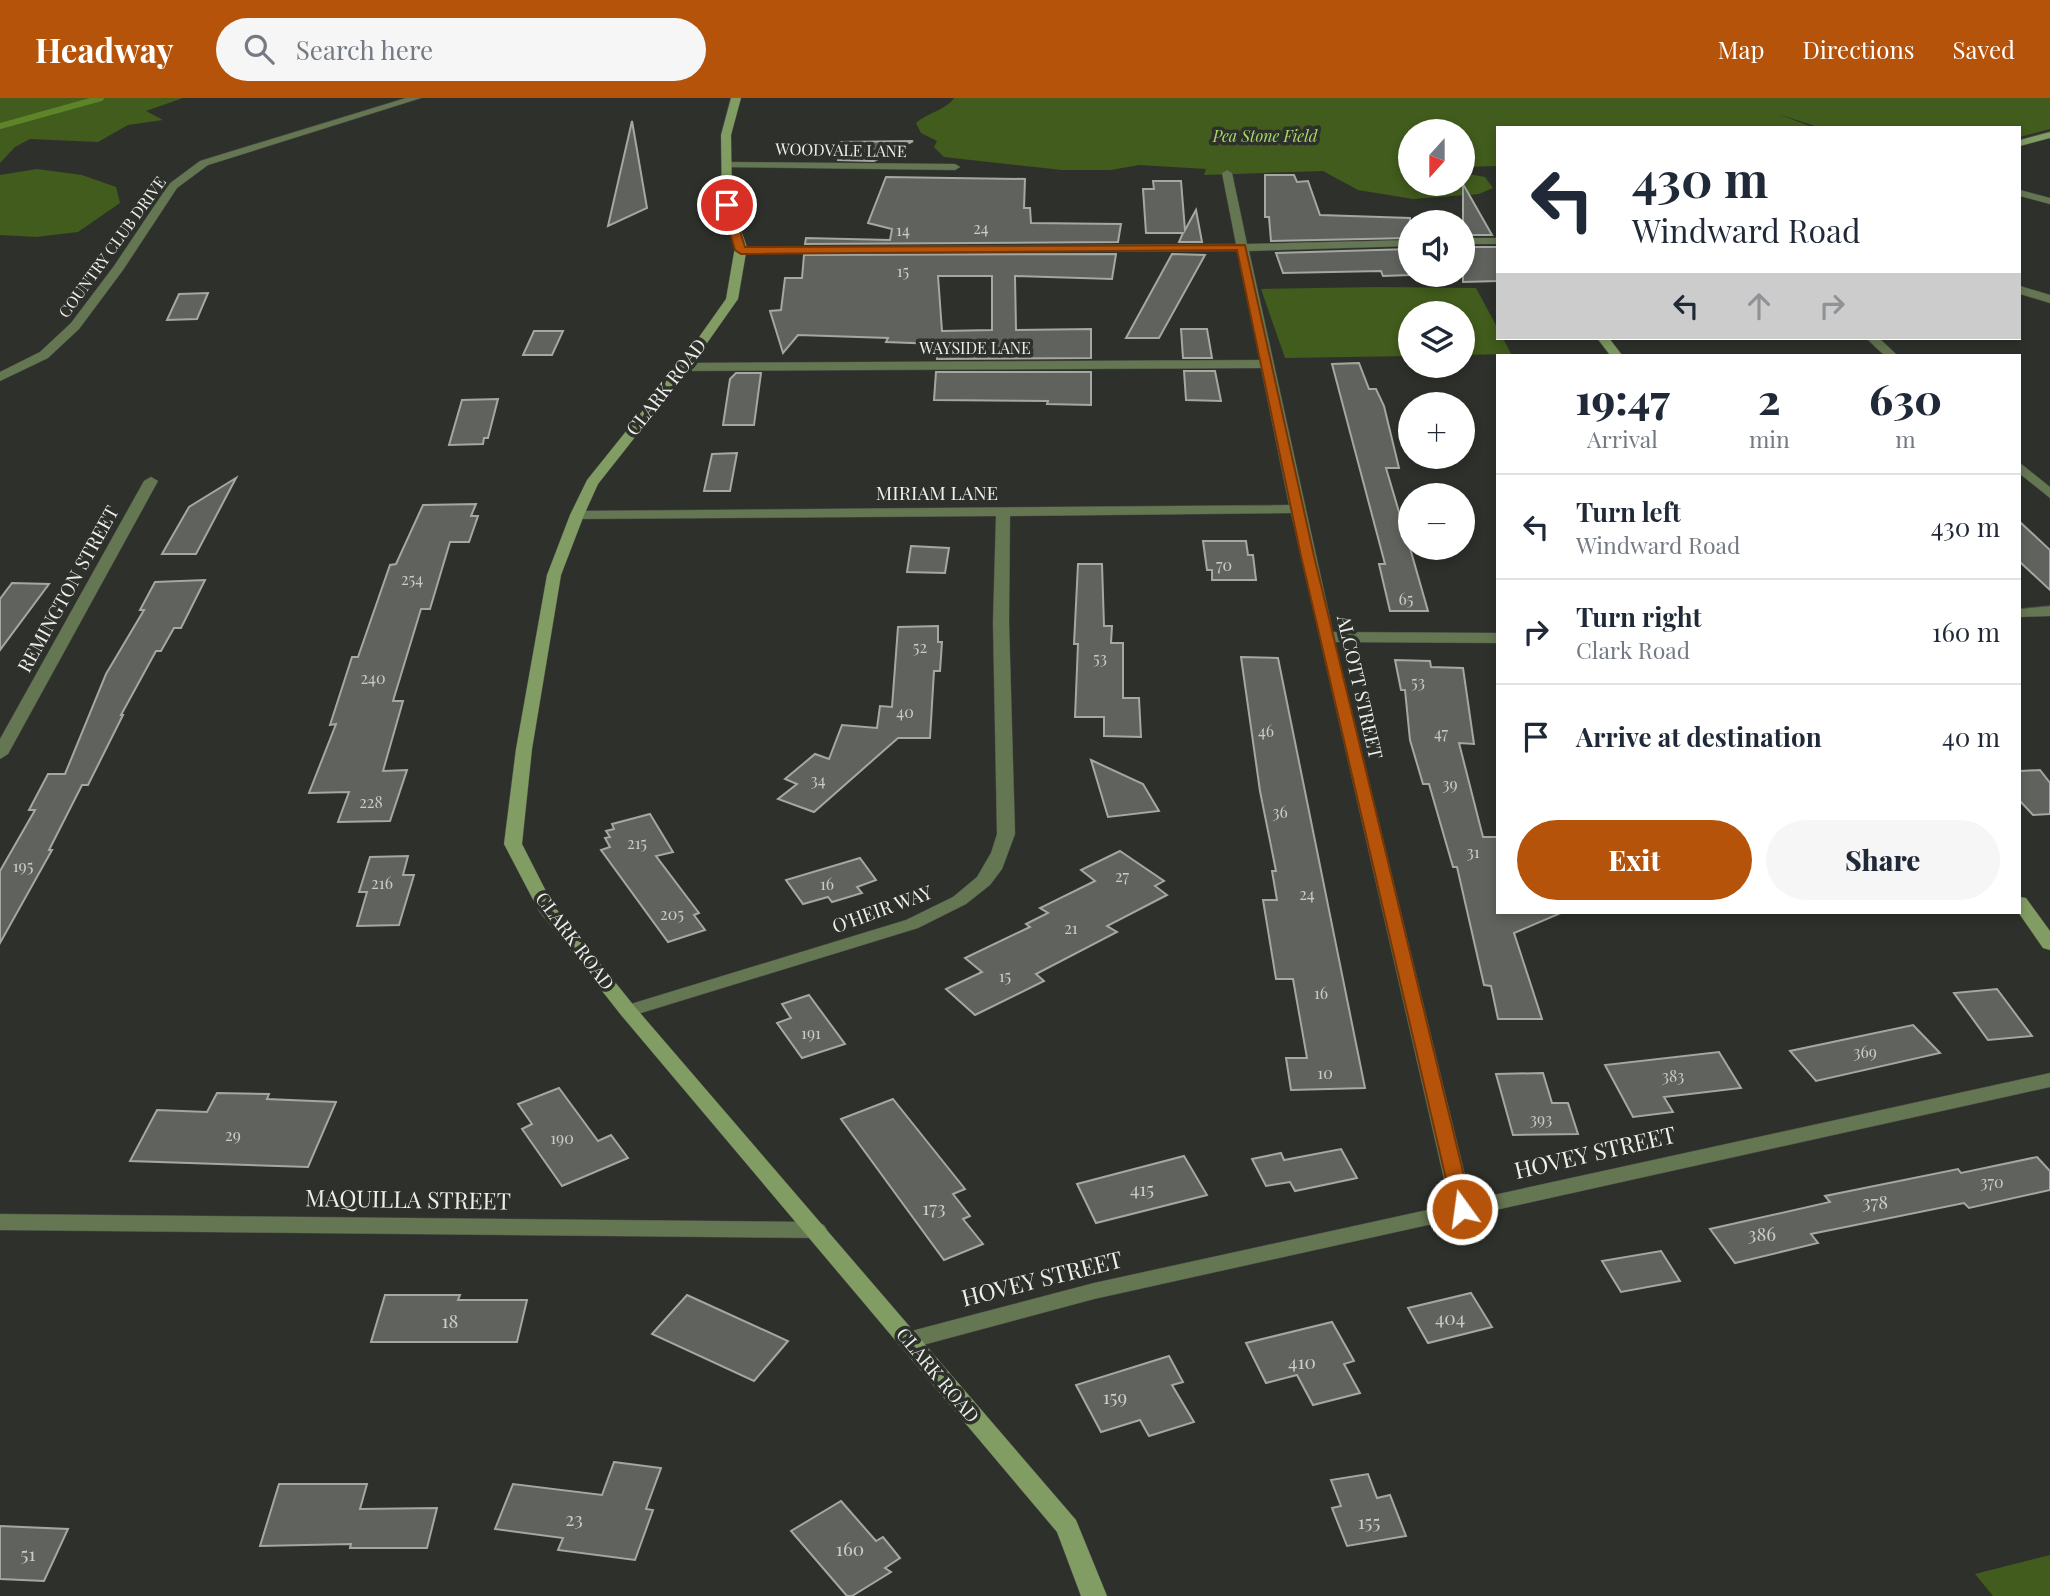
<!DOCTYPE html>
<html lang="en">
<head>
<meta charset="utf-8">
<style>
  :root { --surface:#fff; --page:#f6f6f7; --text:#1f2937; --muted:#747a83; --line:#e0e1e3; --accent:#b45309 }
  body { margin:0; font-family:"Playfair Display",serif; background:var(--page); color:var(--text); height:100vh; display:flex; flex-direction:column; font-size:26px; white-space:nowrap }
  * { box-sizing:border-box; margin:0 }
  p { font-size:23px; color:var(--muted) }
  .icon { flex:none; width:38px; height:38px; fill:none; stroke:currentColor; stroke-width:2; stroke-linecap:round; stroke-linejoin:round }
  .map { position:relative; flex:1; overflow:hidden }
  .details { position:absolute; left:1496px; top:256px; width:525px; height:560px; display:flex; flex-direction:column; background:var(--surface); border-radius:0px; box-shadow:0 4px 10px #0003 }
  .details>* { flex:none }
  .banner { position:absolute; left:1496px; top:28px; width:525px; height:214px; border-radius:0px; box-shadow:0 4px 10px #0003; background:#fff; color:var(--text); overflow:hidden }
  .needle { width:46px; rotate:201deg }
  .buttons { position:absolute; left:1398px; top:21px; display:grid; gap:14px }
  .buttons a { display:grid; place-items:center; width:77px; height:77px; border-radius:50%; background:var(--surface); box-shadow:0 4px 10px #0003; font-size:35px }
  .pin { position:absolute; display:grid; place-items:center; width:60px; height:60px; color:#fff; margin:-30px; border:4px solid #fff; border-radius:50%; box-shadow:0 2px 7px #0007 }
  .me { position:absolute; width:77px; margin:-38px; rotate:346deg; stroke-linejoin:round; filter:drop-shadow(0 0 5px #0008) }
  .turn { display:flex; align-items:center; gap:24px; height:147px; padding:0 21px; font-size:32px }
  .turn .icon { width:91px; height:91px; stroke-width:2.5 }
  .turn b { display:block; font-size:49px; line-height:60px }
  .lanes { display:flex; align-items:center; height:66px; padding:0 21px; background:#0003; justify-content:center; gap:35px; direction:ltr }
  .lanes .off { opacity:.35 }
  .eta { display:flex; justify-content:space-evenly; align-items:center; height:119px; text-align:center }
  .eta b { font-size:42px; font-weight:800; line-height:49px }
  .primary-button { display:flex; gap:14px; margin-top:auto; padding:14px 21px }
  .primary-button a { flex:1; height:80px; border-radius:42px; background:var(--accent); color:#fff; font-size:28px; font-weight:800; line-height:80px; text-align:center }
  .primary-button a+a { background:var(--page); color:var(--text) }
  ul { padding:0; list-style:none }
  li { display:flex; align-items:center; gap:21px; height:105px; padding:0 21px; border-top:2px solid var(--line) }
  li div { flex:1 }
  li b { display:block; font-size:26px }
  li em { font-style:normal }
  header { display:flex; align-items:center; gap:42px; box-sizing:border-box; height:98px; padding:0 35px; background:var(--accent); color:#fff }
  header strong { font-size:33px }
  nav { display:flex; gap:38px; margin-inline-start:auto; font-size:24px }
  .search { width:490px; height:63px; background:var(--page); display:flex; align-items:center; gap:18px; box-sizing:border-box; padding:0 24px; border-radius:38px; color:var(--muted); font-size:26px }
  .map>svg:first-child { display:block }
  .green { fill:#415c1c }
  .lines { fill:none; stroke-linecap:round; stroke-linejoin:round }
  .stream { stroke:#5e8429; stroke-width:6 }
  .building { fill:#60635d; stroke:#a4a8a1; stroke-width:2; fill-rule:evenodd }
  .street-casing { stroke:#494c46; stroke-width:1 }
  .secondary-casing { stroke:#494c46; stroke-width:1 }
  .street { fill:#647652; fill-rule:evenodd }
  .secondary { fill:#819d63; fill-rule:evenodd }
  .route { fill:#b45309; stroke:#753606; stroke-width:2 }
  .labels { text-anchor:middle; stroke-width:7; stroke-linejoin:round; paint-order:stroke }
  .far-park-label { font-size:16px; font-style:italic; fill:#a7db66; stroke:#2e312b }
  .far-street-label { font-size:16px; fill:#edefeb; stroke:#2e312b }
  .number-label { font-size:16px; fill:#caccc8 }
  .street-label { font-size:19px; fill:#edefeb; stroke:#2e312b }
  .near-number-label { font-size:19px; fill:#caccc8 }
  .near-street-label { font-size:23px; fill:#edefeb; stroke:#2e312b }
</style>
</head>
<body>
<header>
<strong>Headway</strong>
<div class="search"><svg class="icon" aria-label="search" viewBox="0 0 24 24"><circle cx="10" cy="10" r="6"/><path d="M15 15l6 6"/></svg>Search here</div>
<nav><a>Map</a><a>Directions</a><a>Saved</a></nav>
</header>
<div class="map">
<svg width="2050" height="1498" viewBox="0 0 2050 1498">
  <rect width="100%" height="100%" fill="#2e312b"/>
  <g class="green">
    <polygon points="0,0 183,0 146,13 163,22 128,27 98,44 30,41 15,49 0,65"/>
    <path d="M954,0H2050V31L2020,39V30H1821L1778,16L1815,30H1498V68L1463,69V33H1410V86H1463V75L1485,79L1493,90L1479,96L1413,101L1358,92L1323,73L1204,77L1206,71L1139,67L1111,72H1062L944,59L934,49L937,43L921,35L916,25C927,15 946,12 954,0Z"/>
    <polygon points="37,71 82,77 116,89 120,105 78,134 36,139 0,137 0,77"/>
    <polygon points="1378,189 1476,190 1498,231 1498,240 1503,240 1511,256 1463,257 1463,215 1410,215 1410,258 1285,260 1261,191"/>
    <polygon points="2050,1457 2050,1498 1993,1498 1975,1476"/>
  </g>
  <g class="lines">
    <polyline class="stream" points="0,28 101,0"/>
  </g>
  <g class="building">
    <polygon points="632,23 647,110 608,128"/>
    <polygon points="913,43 874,63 838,62 840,44"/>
    <polygon points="1265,77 1294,77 1297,84 1308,83 1320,117 1410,120 1410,140 1271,143 1269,119 1265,119"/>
    <polygon points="886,79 1025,81 1024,110 1030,110 1031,125 1121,126 1118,144 805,146 806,140 890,142 892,131 868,125"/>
    <polygon points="1153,83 1181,83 1185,132 1196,112 1202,144 1179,144 1183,135 1146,135 1143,91 1154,91"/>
    <polygon points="1463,86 1492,137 1463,137"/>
    <polygon points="1463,149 1498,149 1498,183 1463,184"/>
    <polygon points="1410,151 1410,177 1383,178 1381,173 1283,175 1276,155"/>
    <path d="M1116,156L1112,181L1015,178L1016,232L1091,231V260L937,261L938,246L886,244L888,240L798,237L783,255L770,213L781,212L785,180H802L804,157ZM938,178H992V232L942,233Z"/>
    <polygon points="1172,156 1205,157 1159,240 1126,240"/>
    <polygon points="208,195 197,221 167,222 179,196"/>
    <polygon points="1181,231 1207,231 1212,260 1183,260"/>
    <polygon points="534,233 563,233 552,257 523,257"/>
    <polygon points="1359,265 1369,291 1376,291 1384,308 1399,370 1386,370 1402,424 1410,423 1410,450 1428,513 1390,513 1379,466 1385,466 1332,266"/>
    <polygon points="1184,273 1215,273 1221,303 1186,302"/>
    <polygon points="936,274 1091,274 1091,307 1047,306 1048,303 934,302"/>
    <polygon points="736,275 761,275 754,327 723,327 730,281"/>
    <polygon points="498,301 488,340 484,340 483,346 449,347 462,302"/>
    <polygon points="737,355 730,393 704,393 712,356"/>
    <polygon points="236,380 196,456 162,456 189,409"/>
    <polygon points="476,406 471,418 478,418 469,444 450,444 430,511 421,511 393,603 403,603 383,673 407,672 390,723 338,724 349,694 309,695 336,626 330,627 352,559 358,559 390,467 396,466 423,407"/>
    <polygon points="2020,424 2050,452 2050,492 2020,464"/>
    <polygon points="1203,443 1246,443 1248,457 1253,457 1256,482 1212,482 1212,472 1207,472"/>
    <polygon points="911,448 949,450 945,475 907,474"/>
    <polygon points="1078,466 1102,466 1104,528 1112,528 1111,545 1123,545 1123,600 1139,600 1141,639 1104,638 1104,619 1075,619 1078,546 1074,546"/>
    <polygon points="205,482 181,530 174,530 161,553 156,553 121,617 123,617 88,687 82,687 49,752 52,752 0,845 0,773 35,712 29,712 48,676 65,676 106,576 144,512 140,512 155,484"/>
    <polygon points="12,485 49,486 0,552 0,501"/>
    <polygon points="938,528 938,544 942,544 940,573 934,573 930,640 898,640 814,714 778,701 797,686 785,681 815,656 829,661 842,627 877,630 880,608 892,609 898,529"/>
    <polygon points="1241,559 1278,560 1365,990 1291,992 1286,960 1307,960 1293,881 1276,881 1263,802 1277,802 1272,773 1276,773 1260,693"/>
    <polygon points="1395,562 1430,563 1431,569 1463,570 1474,646 1459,645 1483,739 1498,739 1498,814 1563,814 1514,835 1542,921 1498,921 1491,888 1484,887 1457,769 1453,769 1429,686 1423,686 1410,642 1405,592 1401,592"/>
    <polygon points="1091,662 1143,686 1159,713 1108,719"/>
    <polygon points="2040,672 2050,685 2050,716 2033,717 2020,703 2020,673"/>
    <polygon points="650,716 673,754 656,758 699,815 694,817 705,832 668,844 601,752 610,749 605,740 610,739 606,733 614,731 612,726"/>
    <polygon points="1120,753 1164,783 1155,788 1167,797 1107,828 1117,834 1036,876 1044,883 975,917 946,891 982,874 965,860 1030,829 1026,826 1048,815 1040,810 1095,783 1081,772"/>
    <polygon points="408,758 403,777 414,777 399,827 357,828 367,794 359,794 370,759"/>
    <polygon points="860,760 876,782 857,789 862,795 832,804 828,799 803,806 786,782"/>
    <polygon points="1997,891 2032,938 1988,942 1954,895"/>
    <polygon points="809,897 845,946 802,960 777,925 791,920 782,906"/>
    <polygon points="1913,927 1940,955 1816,983 1790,953"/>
    <polygon points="1719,954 1741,990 1664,999 1673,1014 1633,1019 1605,967"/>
    <polygon points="1543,975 1552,1005 1568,1005 1578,1036 1513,1037 1496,976"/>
    <polygon points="559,990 598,1043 611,1037 628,1060 562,1088 522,1031 532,1026 518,1006"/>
    <polygon points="217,995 269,996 267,1001 336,1004 308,1069 130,1063 157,1012 207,1014"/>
    <polygon points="893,1001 965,1091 953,1096 970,1118 963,1121 983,1146 944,1162 841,1021"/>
    <polygon points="1341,1051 1357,1080 1295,1093 1290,1084 1266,1088 1252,1061 1281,1055 1284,1062"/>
    <polygon points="1184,1058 1207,1097 1096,1125 1077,1086"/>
    <polygon points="2037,1059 2050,1073 2050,1092 1969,1110 1964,1105 1811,1136 1818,1145 1735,1165 1710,1131 1830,1104 1825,1098 1958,1071 1961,1075"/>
    <polygon points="1661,1153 1680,1183 1621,1194 1602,1163"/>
    <polygon points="1471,1195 1492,1229 1428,1245 1408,1210"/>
    <polygon points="385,1197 460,1197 458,1202 527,1202 517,1244 371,1244"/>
    <polygon points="687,1197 788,1243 754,1283 652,1236"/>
    <polygon points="1332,1224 1354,1263 1344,1266 1360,1295 1313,1307 1297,1277 1266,1285 1246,1245"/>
    <polygon points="1169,1258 1183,1284 1172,1287 1194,1324 1149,1338 1140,1322 1101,1334 1076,1287"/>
    <polygon points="614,1364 661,1370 646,1411 653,1412 635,1462 558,1452 563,1440 495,1431 513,1386 602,1397"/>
    <polygon points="1368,1376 1377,1400 1390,1397 1406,1438 1347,1448 1332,1410 1341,1408 1331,1382"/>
    <polygon points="279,1386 367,1386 360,1411 437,1410 427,1450 350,1450 351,1446 260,1448"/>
    <polygon points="841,1403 876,1443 883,1439 900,1460 885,1470 891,1474 852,1498 847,1498 791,1433"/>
    <polygon points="0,1428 68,1431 44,1483 0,1481"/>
  </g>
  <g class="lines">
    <defs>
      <g id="street">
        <polygon points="406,0 421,0 208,67 177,90 123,172 79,231 48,260 0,283 0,274 40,254 71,225 114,168 169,86 200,63"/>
        <polygon points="727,64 955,66 960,69 955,72 723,69 723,65"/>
        <polygon points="1227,72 1232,75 1247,146 1410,142 1410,148 1249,153 1333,534 1498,535 1498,545 1335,544 1471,1102 2050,975 2050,989 1094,1201 908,1251 900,1248 897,1242 900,1236 1094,1185 1450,1107 1291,415 1010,418 1009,524 1015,736 1002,771 990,787 966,806 918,830 628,919 618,913 621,909 906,822 953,799 977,779 991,755 997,736 993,524 996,418 577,421 570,417 577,413 1289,407 1261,270 684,273 678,269 684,265 1260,262 1238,153 741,155 735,152 741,149 1236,146 1222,75"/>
        <polygon points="2020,92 2050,100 2050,106 2020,98"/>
        <rect x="1463" y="140" width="35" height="6"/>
        <polygon points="2020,188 2050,197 2050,205 2020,196"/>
        <polygon points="1866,240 1879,240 1897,257 1884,257"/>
        <polygon points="2020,365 2050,389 2050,400 2020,376"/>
        <polygon points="151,379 158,383 8,656 0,661 0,641 144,383"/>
        <polygon points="2050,508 2050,518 2020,519 2020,511"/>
        <polygon points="0,1116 816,1124 824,1127 827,1132 824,1137 816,1140 0,1132"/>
      </g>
      <g id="secondary">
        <polygon points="731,0 741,0 731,37 732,107 747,149 738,201 688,272 598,386 584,417 561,477 532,651 522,746 553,807 635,909 1076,1422 1107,1498 1081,1498 1057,1434 621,917 539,813 504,746 516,651 547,477 570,417 587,382 680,266 726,201 735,149 722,107 721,37"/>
        <polygon points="2050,34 2050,40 2020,48 2020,42"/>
        <polygon points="1597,240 1609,240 1622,257 1610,257"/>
        <polygon points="2020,799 2026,800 2050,833 2050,852 2043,850 2018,814"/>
      </g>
    </defs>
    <use href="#street" class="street-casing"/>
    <use href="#secondary" class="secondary-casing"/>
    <use href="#street" class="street"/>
    <use href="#secondary" class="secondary"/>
  </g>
  <polygon class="route" points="727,104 732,107 745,149 1245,147 1314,458 1472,1111 1469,1116 1462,1118 1453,1111 1301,458 1237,152 741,156 735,152 722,107"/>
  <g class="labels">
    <g class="far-park-label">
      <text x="1265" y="44">Pea Stone Field</text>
    </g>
    <g class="far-street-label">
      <text transform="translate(841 52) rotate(1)" y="6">WOODVALE LANE</text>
      <text transform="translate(112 149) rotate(-54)" y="6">COUNTRY CLUB DRIVE</text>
      <text x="975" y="256">WAYSIDE LANE</text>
    </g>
    <g class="number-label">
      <text x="981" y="136">24</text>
      <text x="903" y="138">14</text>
      <text x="903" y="179">15</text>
      <text x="1224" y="473">70</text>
      <text x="412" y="487">254</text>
      <text x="1406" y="507">65</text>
      <text x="920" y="555">52</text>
      <text x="1100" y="566">53</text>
      <text x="373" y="586">240</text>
      <text x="1418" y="590">53</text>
      <text x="905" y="620">40</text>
      <text x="1266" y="639">46</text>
      <text x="1441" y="641">47</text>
      <text x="818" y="688">34</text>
      <text x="1450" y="692">39</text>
      <text x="371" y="710">228</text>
      <text x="1280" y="720">36</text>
      <text x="637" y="751">215</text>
      <text x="1473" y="760">31</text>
      <text x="23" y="774">195</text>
      <text x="1122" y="784">27</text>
      <text x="382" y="791">216</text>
      <text x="827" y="792">16</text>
      <text x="1307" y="802">24</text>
      <text x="672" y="822">205</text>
      <text x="1071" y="836">21</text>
      <text x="1005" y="884">15</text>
      <text x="1321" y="901">16</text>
      <text x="811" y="941">191</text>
      <text x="1865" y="960">369</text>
      <text x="1325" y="981">10</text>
      <text x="1673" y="984">383</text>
      <text x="1541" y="1027">393</text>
      <text x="233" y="1043">29</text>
      <text x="562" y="1046">190</text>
      <text x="1992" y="1090">370</text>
    </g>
    <g class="street-label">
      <text transform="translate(666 289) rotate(-52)" y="7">CLARK ROAD</text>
      <text x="937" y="402">MIRIAM LANE</text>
      <text transform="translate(68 491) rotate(-61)" y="7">REMINGTON STREET</text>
      <text transform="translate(1360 589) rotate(77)" y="7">ALCOTT STREET</text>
      <text transform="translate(882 811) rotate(-20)" y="7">O'HEIR WAY</text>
      <text transform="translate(575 843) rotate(53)" y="7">CLARK ROAD</text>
      <text transform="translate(938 1277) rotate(50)" y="7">CLARK ROAD</text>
    </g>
    <g class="near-number-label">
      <text x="1142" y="1098">415</text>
      <text x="1875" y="1111">378</text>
      <text x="934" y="1117">173</text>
      <text x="1762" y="1143">386</text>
      <text x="1450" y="1227">404</text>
      <text x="450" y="1230">18</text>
      <text x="1302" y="1271">410</text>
      <text x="1115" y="1306">159</text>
      <text x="574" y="1428">23</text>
      <text x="1369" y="1431">155</text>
      <text x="850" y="1458">160</text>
      <text x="28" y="1463">51</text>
    </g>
    <g class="near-street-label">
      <text transform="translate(1595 1055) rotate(-13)" y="8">HOVEY STREET</text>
      <text transform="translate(408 1102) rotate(1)" y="8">MAQUILLA STREET</text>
      <text transform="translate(1042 1181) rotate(-14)" y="8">HOVEY STREET</text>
    </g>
  </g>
</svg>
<div class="buttons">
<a><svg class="needle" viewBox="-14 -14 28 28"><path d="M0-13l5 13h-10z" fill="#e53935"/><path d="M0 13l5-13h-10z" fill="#747a83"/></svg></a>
<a><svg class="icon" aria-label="sound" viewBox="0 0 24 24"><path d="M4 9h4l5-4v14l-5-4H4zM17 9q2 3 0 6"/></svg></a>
<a><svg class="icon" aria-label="layers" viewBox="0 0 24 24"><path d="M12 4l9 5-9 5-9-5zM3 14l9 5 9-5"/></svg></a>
<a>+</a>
<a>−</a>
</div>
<div class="pin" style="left:727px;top:107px;background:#d93025"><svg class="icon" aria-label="arrive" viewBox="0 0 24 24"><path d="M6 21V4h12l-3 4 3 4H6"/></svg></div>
<svg class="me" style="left:1462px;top:1111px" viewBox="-20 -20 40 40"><circle r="17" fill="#b45309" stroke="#fff" stroke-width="3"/><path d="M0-11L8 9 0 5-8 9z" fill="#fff"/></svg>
<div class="banner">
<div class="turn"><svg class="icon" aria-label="left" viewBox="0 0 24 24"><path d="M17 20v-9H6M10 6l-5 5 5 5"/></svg><div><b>430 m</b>Windward Road</div></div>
<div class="lanes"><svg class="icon" aria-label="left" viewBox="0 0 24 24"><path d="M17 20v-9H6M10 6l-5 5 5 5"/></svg><svg class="icon off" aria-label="ahead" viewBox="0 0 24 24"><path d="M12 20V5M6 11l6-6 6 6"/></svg><svg class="icon off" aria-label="right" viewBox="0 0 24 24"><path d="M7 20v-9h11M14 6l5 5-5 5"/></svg></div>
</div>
<section class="details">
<div class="eta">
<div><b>19:47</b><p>Arrival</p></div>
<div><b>2</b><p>min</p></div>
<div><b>630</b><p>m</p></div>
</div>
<ul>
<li><svg class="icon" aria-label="left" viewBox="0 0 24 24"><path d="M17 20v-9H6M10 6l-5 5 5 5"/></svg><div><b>Turn left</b><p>Windward Road</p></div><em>430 m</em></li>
<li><svg class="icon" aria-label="right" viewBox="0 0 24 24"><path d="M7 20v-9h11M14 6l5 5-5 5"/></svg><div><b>Turn right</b><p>Clark Road</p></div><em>160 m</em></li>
<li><svg class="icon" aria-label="arrive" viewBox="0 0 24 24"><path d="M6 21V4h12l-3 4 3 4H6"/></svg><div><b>Arrive at destination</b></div><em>40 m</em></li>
</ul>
<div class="primary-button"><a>Exit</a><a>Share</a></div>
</section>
</div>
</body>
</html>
